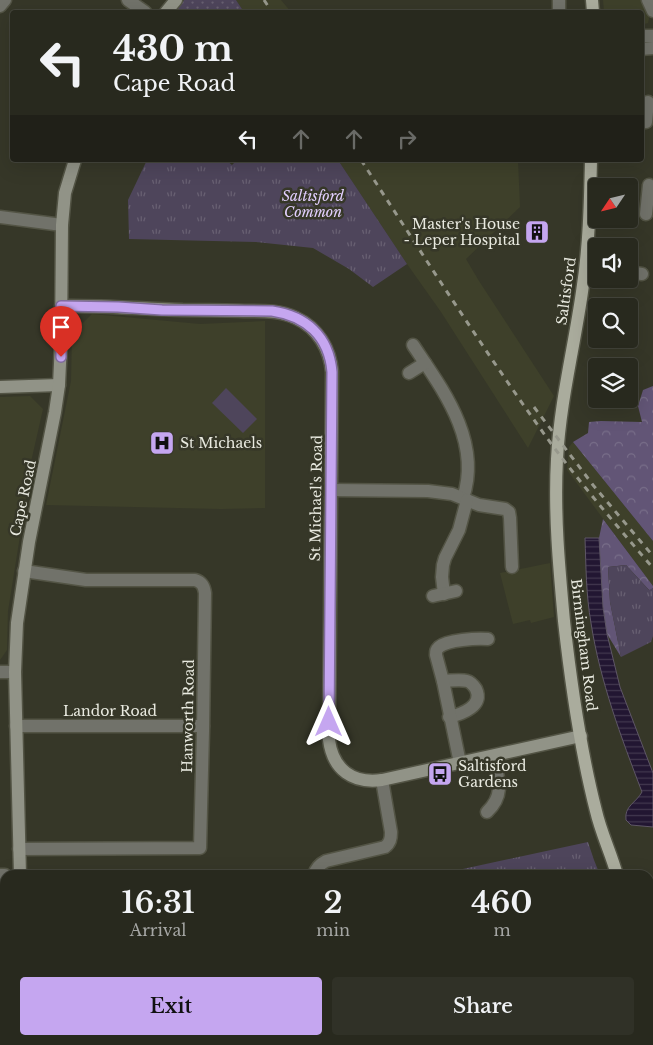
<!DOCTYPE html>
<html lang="en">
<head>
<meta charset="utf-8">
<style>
  :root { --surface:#28291e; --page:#303127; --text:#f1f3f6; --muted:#a5a6a4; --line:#44453c; --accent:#c5a6f0 }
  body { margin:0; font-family:"Libre Baskerville",serif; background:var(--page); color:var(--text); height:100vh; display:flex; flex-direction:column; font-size:19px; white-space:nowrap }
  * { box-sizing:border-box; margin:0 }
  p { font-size:16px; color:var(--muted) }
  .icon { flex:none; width:28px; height:28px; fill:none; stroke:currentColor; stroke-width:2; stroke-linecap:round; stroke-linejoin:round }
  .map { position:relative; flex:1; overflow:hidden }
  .side { position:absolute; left:0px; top:870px; width:654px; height:175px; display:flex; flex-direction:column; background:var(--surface); border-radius:15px 15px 0 0; box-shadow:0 5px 20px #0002,0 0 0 1px var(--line) }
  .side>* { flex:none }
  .guide { position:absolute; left:10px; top:10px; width:634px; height:152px; border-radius:5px; box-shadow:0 5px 20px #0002,0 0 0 1px var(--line); background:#28291e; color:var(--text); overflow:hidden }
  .needle { width:32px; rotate:235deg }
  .buttons { position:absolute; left:588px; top:178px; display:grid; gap:10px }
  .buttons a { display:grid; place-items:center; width:50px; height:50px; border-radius:5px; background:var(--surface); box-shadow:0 5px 20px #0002,0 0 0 1px var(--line); font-size:25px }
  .pin { position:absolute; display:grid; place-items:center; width:42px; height:42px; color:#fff; margin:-51px -21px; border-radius:50% 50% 50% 0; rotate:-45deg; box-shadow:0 0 5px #0007 }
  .pin .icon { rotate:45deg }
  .me { position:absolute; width:55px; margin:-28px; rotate:0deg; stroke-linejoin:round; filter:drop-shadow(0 0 4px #0008) }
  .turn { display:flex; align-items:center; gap:18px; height:105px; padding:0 20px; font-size:22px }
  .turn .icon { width:65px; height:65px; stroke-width:2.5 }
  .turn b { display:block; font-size:35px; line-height:42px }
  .lanes { display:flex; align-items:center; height:48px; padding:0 20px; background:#0003; justify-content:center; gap:25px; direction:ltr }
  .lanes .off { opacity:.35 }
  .eta { display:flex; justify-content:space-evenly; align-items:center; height:85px; text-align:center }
  .eta b { font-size:30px; font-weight:600; line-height:35px }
  .cta { display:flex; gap:10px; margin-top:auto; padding:10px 20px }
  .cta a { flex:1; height:58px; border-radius:5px; background:var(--accent); color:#111; font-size:20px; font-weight:600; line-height:58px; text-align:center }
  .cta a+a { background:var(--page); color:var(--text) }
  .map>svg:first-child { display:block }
  .built { fill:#3e402a }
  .grass { fill:#4e455b }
  .forest { fill:url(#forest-crowns) }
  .park { fill:url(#park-tufts) }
  .garden { fill:url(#garden-dots) }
  .water { fill:url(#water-rules); stroke:#5e5666 }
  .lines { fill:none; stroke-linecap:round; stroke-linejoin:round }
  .stream { stroke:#5e5666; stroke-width:3 }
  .street-casing { stroke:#535445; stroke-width:15 }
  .secondary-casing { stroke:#535445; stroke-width:15 }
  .primary-casing { stroke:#535445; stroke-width:15 }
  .street { stroke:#71726a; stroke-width:12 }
  .secondary { stroke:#919387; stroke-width:12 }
  .primary { stroke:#aaac9d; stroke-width:12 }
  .rail { stroke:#97988c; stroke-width:3; stroke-dasharray:6 6; stroke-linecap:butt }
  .route-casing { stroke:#806c9c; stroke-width:12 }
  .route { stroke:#c5a6f0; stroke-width:9 }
  .labels { text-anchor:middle; stroke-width:5; stroke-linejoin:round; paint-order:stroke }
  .park-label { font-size:14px; font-style:italic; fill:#e2cffe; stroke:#363728 }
  .poi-label { font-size:14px; fill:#e9eae0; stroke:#363728; text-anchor:start }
  .street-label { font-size:14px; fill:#e9eae0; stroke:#363728 }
</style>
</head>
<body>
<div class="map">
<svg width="653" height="1045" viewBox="0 0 653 1045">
  <defs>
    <pattern id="forest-crowns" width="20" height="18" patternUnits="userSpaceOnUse" patternTransform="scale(1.25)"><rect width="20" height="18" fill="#625576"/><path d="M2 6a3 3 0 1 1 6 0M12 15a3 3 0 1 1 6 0" fill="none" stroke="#786e89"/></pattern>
    <pattern id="park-tufts" width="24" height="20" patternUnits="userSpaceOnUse" patternTransform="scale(1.25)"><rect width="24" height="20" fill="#4e455b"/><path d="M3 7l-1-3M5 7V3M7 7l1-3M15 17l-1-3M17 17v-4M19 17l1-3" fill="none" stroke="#686072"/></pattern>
    <pattern id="garden-dots" width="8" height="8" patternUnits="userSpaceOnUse" patternTransform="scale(1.25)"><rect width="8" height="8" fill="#4e455b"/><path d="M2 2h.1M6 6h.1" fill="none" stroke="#686072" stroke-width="1.8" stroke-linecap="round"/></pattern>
    <pattern id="water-rules" width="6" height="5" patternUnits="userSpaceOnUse" patternTransform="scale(1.25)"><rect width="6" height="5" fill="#221632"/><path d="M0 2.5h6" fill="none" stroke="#42384f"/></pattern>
  </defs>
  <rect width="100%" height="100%" fill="#363728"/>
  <g class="built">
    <polygon points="236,0 281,0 291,12 244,12"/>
    <polygon points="603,0 642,0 650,14 648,23 641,25 641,12 604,12"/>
    <polygon points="338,160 518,160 520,207 466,259 479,281 554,396 528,448 441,312 407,264"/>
    <polygon points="92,314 200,324 265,321 265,508 221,509 46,505 71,381 72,334"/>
    <polygon points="30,396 43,409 31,462 25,467 24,476 29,480 8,611 7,650 0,660 0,397"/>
    <polygon points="573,442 653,541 653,586 567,470 569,447"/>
    <polygon points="550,563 554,617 531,623 530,620 513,624 500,573"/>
  </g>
  <polygon class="grass" points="226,388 257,419 243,433 212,403"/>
  <g class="forest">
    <polygon points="653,386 653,541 573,442 588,433 589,422 601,421 642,422 638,406 643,390"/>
    <polygon points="603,519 653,586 653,588 650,591 626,565 608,567 610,602 621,657 607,634 603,607 599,538"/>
  </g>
  <g class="park">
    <polygon points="147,160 226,160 232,165 237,160 338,160 407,264 373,287 349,269 313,248 256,242 129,239 128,200"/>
    <polygon points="626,565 649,590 653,588 653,636 651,642 621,657 610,602 608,567"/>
    <polygon points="588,842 594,860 600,875 435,875"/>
    <polygon points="211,1040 325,1040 332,1045 224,1045"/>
    <polygon points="355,1040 590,1040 585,1045 362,1045"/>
  </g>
  <polygon class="garden" points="184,0 236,0 244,12 175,12"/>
  <g class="water">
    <path d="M585,538H599L603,607L607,634L620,687L653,773V827L631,825L626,820C624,806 636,803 642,792C621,737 600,681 591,623C586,595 586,566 585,538Z"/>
    <polygon points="151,1040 211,1040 224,1045 165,1045"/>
  </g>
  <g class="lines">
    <polyline class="stream" points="554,1040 557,1045"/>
    <defs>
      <g id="street">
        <polyline points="128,0 145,12"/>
        <polyline points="559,0 559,12"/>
        <polyline points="648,0 653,11"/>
        <polyline points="0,6 5,0"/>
        <polyline points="641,36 653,36"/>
        <polyline points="641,49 653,48"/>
        <polyline points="646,122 648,102"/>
        <polyline points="646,214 649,185"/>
        <polyline points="0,217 62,225"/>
        <polyline points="629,272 642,274"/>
        <path d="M413,345C443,390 482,441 463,498"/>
        <polyline points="409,373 425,363"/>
        <polyline points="332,490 428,491 452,494 479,505 505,509 509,512 510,518 512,567"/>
        <polyline points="444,594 442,577 443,565 445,558 459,530 467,500"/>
        <polyline points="433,596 456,591"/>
        <polyline points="0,672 15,672"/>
        <path d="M443,681C450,681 460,679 467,681C471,682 474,686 476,689C484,706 462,714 449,717"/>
        <polyline points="16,726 203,726"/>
        <path d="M460,763L443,681L436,655C436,651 436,650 439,647C447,640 477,638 488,639"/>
        <path d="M487,812C506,794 498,778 493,756"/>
        <path d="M19,849L200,848L203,731L205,593C204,586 202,582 195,580H86L24,571"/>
        <polyline points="0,875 5,875"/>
        <path d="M314,875C316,868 320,864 326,861L385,847C390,843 391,839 391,832L382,780"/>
      </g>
      <g id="secondary">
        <polyline points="166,12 176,0"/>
        <path d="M61,306C102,305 142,309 183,310C203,310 224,310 244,311C262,311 279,310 296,318C318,328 330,349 332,372L329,740C333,770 353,784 382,780L581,736"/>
        <polyline points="0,387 59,385"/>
        <polyline points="20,875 15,672 17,623 29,542 55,412 59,385 61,342 62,225 65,193 75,160"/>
        <polyline points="649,1014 653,1011"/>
        <polyline points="649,1029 653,1027"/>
        <polyline points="22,1040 22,1045"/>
        <polyline points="340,1040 346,1045"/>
        <polyline points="156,1045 165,1040"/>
        <polyline points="614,1045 622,1040"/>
      </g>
      <g id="primary">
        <polyline points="592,0 593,12"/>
        <path d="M591,160C590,204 589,248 582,292C574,348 560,402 557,459C554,513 559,567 564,621C571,684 580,749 596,811C601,833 611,853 617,875"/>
        <polyline points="649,928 653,936"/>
        <polyline points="649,944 653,952"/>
      </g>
    </defs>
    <use href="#street" class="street-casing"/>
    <use href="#secondary" class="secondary-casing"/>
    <use href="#primary" class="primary-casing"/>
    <use href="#street" class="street"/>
    <use href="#secondary" class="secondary"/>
    <use href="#primary" class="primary"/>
    <g class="rail">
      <polyline points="264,0 272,12"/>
      <path d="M361,160C422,253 482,348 547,438C580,483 617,526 653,568"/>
      <polyline points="534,407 593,485 653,556"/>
    </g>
  </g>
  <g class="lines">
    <defs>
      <path id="route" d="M61,357V306L118,307L162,310L272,311C306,316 329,336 332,372L329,722"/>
    </defs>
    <use href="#route" class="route-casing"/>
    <use href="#route" class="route"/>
  </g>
  <defs>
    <symbol id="building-square" viewBox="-11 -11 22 22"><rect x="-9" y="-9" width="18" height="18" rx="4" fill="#c5a6f0" stroke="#363728"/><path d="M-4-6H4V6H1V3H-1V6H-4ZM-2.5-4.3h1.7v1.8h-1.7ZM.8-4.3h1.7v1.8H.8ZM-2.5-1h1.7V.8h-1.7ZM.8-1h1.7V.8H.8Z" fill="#111"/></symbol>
    <symbol id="hospital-square" viewBox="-11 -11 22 22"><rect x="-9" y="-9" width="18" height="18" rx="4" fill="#c5a6f0" stroke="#363728"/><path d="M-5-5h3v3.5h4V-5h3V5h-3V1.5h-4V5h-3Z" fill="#111"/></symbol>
    <symbol id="bus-square" viewBox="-11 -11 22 22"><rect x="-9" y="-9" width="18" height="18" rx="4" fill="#c5a6f0" stroke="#363728"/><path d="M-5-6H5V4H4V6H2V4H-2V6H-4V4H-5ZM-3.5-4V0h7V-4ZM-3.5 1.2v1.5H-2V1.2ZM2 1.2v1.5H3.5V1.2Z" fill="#111"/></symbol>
  </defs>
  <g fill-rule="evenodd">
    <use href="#building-square" x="523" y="218" width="28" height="28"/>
    <use href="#hospital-square" x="148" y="429" width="28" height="28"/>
    <use href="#bus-square" x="426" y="760" width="28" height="28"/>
  </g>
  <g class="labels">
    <g class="park-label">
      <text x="313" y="201">Saltisford<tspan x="313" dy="16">Common</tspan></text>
    </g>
    <g class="poi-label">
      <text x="520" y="229" text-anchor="end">Master's House<tspan x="520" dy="16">- Leper Hospital</tspan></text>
      <text x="180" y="448">St Michaels</text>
      <text x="458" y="771">Saltisford<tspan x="458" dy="16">Gardens</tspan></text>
    </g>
    <g class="street-label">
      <text transform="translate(566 291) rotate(-82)" y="5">Saltisford</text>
      <text transform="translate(23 498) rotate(-78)" y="5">Cape Road</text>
      <text transform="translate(316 498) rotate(-89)" y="5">St Michael's Road</text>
      <text transform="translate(584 645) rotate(83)" y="5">Birmingham Road</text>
      <text x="110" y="716">Landor Road</text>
      <text transform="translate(188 716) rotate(-89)" y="5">Hanworth Road</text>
    </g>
  </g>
</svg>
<div class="buttons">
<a><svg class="needle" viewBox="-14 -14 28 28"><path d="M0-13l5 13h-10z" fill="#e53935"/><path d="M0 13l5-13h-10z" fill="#a5a6a4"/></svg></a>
<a><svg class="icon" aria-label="sound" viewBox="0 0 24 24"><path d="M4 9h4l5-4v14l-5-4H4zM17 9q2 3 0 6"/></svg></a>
<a><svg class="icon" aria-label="search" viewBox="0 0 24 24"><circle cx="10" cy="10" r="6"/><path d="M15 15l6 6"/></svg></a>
<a><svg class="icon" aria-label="layers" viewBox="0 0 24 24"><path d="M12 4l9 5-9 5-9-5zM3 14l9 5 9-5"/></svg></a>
</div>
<div class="pin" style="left:61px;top:357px;background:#d93025"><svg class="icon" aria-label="arrive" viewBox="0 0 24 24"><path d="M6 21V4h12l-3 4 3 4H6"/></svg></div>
<svg class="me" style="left:329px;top:722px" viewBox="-20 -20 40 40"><path d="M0-17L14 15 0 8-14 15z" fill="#c5a6f0" stroke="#fff" stroke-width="4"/></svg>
<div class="guide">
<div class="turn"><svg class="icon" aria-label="left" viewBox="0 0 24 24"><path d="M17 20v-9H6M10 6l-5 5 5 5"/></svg><div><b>430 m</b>Cape Road</div></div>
<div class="lanes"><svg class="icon" aria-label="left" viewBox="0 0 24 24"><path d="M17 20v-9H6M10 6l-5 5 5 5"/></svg><svg class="icon off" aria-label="ahead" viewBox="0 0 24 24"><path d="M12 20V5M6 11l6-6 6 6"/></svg><svg class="icon off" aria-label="ahead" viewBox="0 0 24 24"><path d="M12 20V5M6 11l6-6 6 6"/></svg><svg class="icon off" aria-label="right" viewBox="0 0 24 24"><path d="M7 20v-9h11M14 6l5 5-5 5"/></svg></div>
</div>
<section class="side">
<div class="eta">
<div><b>16:31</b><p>Arrival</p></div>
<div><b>2</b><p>min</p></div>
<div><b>460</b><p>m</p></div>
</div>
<div class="cta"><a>Exit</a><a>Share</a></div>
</section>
</div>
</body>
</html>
